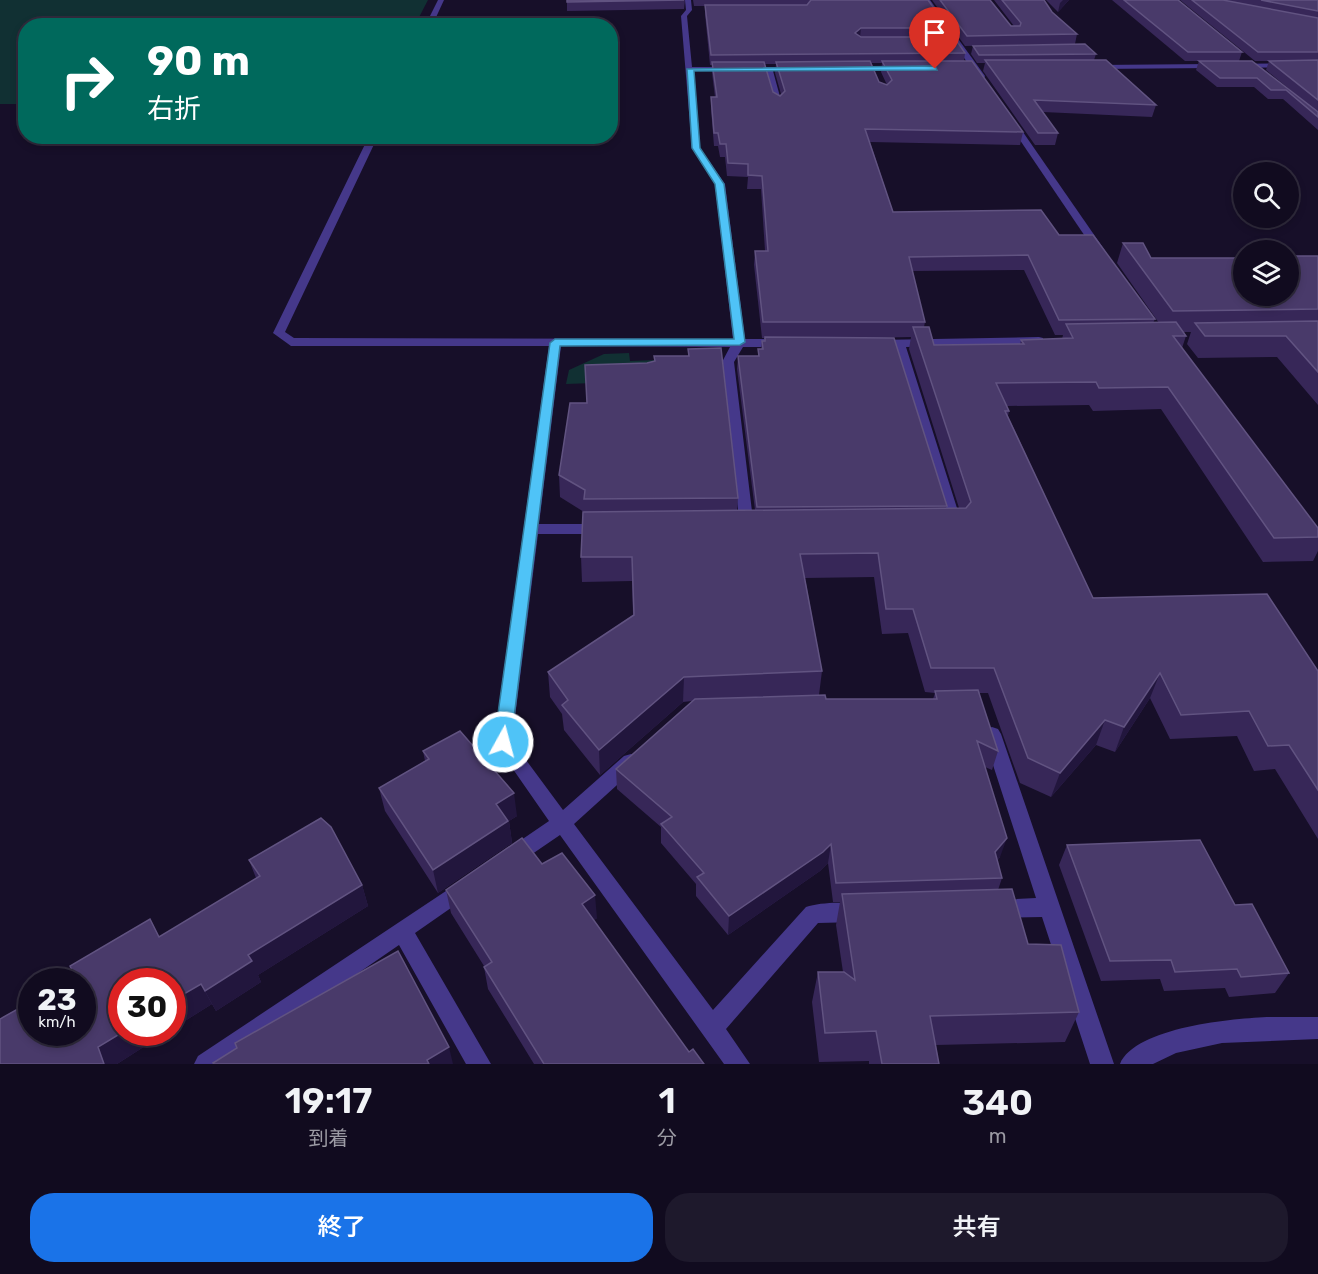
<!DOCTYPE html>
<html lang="ja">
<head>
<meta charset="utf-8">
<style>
  :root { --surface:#110b1f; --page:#1e192c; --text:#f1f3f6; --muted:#9c9ba4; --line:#302b3d; --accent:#1a73e8 }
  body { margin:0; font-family:Rubik,"Noto Sans JP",sans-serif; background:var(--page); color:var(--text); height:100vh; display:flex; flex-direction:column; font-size:22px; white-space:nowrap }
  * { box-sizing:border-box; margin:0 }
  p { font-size:20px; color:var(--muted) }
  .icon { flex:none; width:33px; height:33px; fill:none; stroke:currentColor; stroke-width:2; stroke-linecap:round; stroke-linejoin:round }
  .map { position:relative; height:1064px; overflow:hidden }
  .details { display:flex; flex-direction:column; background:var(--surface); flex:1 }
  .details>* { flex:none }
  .hud { position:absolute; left:18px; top:18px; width:600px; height:126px; border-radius:24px; box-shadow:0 3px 9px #0003,0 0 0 2px var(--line); background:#00695c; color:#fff; overflow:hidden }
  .buttons { position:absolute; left:1233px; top:162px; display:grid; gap:12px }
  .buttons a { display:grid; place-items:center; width:66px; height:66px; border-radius:50%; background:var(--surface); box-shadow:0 3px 9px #0003,0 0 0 2px var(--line); font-size:30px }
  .speed { position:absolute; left:18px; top:968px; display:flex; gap:12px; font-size:30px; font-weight:700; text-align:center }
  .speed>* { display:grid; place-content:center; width:78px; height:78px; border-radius:50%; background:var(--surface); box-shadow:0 3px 9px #0003,0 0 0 2px var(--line); line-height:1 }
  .speed small { font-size:15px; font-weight:400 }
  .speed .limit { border:9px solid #d22; background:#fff; color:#111 }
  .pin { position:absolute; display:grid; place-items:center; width:51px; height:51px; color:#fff; margin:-62px -26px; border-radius:50% 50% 50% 0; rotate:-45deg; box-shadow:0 0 6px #0007 }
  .pin .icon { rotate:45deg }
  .me { position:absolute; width:66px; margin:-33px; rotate:7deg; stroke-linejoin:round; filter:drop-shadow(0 0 4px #0008) }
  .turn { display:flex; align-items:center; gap:21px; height:126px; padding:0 30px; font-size:27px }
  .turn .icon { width:78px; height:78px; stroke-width:2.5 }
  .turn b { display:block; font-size:42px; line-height:51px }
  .eta { display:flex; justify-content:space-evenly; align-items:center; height:102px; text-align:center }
  .eta b { font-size:36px; font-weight:600; line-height:42px }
  .button { display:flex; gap:12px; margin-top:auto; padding:12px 30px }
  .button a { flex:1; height:69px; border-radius:24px; background:var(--accent); color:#fff; font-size:24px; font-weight:600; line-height:69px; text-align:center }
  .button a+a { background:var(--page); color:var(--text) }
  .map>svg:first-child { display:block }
  .green { fill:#113033 }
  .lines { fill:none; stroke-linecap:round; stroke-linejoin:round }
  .street { fill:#45388a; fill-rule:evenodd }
  .wall { fill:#372758; fill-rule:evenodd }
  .shaded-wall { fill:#22163d }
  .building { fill:#493a6a; stroke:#615381; stroke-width:1.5 }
  .route { fill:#4fc3f7; stroke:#337fa1; stroke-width:1.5 }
</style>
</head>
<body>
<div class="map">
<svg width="1318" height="1064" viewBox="0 0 1318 1064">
  <rect width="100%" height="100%" fill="#170f29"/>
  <g class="green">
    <polygon points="0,0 428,0 415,25 26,26 25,104 0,104"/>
    <polygon points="629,353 630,361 656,360 622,382 566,384 569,370 604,354"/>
  </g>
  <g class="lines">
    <g class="street">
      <polygon points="438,0 444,0 432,26 425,26"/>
      <path d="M685,0H691L692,10L687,16L692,67H795L799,69L795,71H773L782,104L778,106L774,104L765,71H693L700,148L725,184L745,339H781L787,343L781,347H743L734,362L754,528L747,533L740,528L722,362L730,347L561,346L539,524H602L609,529L602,534H538L512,741L563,810L624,756L631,754L638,756L640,761L638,766L574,824L713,1010L806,907C821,902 849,901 864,906L867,913L864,920L857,922L818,923L726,1029L750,1064H724L560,835L519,863L512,866L505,863L502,857L505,851L549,821L494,742L549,346H291L273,333L369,136H378L285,332L294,338L733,339L715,184L692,148L681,16L686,10Z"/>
      <polygon points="924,0 930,0 985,76 984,78 978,78"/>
      <polygon points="1318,63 1318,67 1095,69 1091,67 1095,65"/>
      <polygon points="1008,119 1014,119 1106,252 1105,254 1097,254 1007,121"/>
      <polygon points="1039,337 1043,338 1043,344 906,347 963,527 961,530 951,530 894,347 877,348 871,344 877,340"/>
      <polygon points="992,727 998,729 1001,734 1114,1064 1090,1064 1042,917 998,918 991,916 988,909 991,902 998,900 1036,898 983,734 986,729"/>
      <polygon points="464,879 471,882 474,888 471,894 415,933 491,1064 466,1064 399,945 226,1064 194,1064 198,1056"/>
      <path d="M1270,1017H1318V1039L1222,1043L1176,1053L1153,1064H1120C1135,1027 1235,1018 1270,1017Z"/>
    </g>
  </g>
  <g class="wall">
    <polygon points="567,0 685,0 684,9 567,11"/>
    <path d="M693,0H928L948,28L947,37L965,53L964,61L1023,132L1020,145L870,142L893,212L1059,235L1155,319L1153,323H1159L1117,263L1123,243L1151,258L1244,296L1318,256V405L1277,357L1198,358L1187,344L1191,332H1184L1186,336L1182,348L1318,528V551L1313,561L1263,562L1161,409L1093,411L1089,405L1007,406L1009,411L1008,416L1093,598L1318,671V839L1275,769L1254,771L1237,736L1170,739L1150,698L1115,752L1096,745L1051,797L1020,783L988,693H979L998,751L992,770L985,767L1000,857L997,861L1002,878L998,890L1028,944L1079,1012L1065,1042L936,1045L939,1064H869V1061L819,1062L812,1002L818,972H843L836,925L840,902H833L828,863L820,871L728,935L696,896V884L661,843V827L617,789L616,769L692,701L683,702L600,775L564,730L562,714L550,697L548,672L633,615L632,581L582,582L581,557L584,512L560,497L559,475L587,403L647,363L688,356V349L738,498L737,510H755L737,369L738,356H758V349H761L762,341H764V338H762L754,265L755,251H765L761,189H747L748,177L727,176L725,157H720L718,146H714L711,109V97H715L712,73V65H710L705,14V6H694ZM871,63H882L881,72L887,85L879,82ZM765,64H776L775,73L781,94L780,96L773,92ZM1024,270L1055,335H1063L1062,339L1021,340L1020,344L934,345L924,327L925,322L912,271ZM911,337L909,349L959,508H946L947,506L866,338ZM874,577L882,634L908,633L925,692L935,693L933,699H826L819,695L822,671L805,578Z"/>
    <polygon points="932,0 990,0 1011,26 1014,26 994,0 1044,0 1052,12 1077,34 1075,44 965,46"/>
    <polygon points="1046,0 1069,0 1058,12"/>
    <polygon points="1112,0 1178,0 1242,52 1239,61 1185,61"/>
    <polygon points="1180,0 1318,0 1318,130 1283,99 1268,99 1254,87 1217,87 1196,70 1199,61 1252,61 1305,102 1266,70 1269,61 1274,61 1255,61"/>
    <polygon points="973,46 1096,54 1094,60 1156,105 1152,117 1043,112 1058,133 1055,145 1035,145 983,71 985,63 977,63 971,54"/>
    <polygon points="423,751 517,816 509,821 512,843 438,893 385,811 379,788 425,761"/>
    <polygon points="321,818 331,827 362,885 368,906 258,975 261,982 216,1011 212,1004 172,1029 172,981 122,981 122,1032 167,1032 117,1064 0,1064 0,1019 32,1001 32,1032 82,1032 82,981 68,981 75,977 70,966 150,919 159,937 256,878 249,860"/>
    <polygon points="1067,845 1235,905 1289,973 1275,993 1229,997 1225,988 1164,991 1160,979 1101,981 1059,865"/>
    <polygon points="542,864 597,918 594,920 689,1052 704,1064 534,1064 488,989 484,967 484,966 451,913 446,890"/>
  </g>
  <g class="shaded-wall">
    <polygon points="1063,0 1069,0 1058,12 1060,3"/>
    <polygon points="861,28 860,38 855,33"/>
    <polygon points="1160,673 1150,698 1115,752 1124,727"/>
    <polygon points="684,677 683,702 600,775 599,750"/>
    <polygon points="1105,720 1096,745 1051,797 1060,773"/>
    <polygon points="514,793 517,816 509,821 512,843 438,893 433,870 496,804"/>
    <polygon points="1007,838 1000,857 989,871 995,852"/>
    <polygon points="831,844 828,863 820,871 728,935 729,916"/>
    <polygon points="362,885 368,906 258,975 261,982 216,1011 205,991 248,955"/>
    <polygon points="595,895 597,918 583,927 582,904"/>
    <polygon points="201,984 212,1004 172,1029 172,1001"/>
    <polygon points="123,1032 167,1032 117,1064 104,1064 98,1047"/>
    <polygon points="449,1047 453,1064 428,1064 427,1060"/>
  </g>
  <g class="building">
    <polygon points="567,0 684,0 567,2"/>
    <polygon points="811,0 928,0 948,28 861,28 855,33 861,37 954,37 965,53 711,55 705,5 807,5"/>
    <polygon points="940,0 990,0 1011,26 1020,26 1021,23 1002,0 1044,0 1052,12 1077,34 967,36"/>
    <polygon points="1124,0 1178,0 1242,52 1188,52"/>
    <polygon points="1192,0 1223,0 1318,18 1318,52 1258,52"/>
    <polygon points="1261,0 1318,0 1318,11"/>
    <polygon points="1085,44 1096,54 979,55 973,46"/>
    <polygon points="985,60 1106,60 1156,105 1034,100 1058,133 1038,133"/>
    <polygon points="1318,60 1318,100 1269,61"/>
    <polygon points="870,61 879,82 887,85 892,80 882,61 972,61 1023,132 865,129 893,212 1041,210 1059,235 1093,235 1155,319 1059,320 1028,255 909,257 925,322 763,322 755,251 768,251 762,176 748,175 748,164 728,163 726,144 720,144 718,133 714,133 711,97 717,97 712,62 764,62 773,92 780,96 785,91 776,62"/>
    <polygon points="1199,61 1252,61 1318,112 1318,117 1286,90 1271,90 1257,78 1220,78"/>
    <polygon points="1123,243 1143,243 1151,258 1244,258 1244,296 1288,296 1288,256 1318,256 1318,309 1173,311"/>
    <polygon points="1318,321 1318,372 1286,336 1205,336 1195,323"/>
    <polygon points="1176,322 1186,336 1173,336 1318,528 1318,537 1274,538 1168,387 1099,388 1096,382 996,383 1009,411 1005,411 1093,598 1267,594 1318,671 1318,790 1289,745 1268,746 1249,711 1181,715 1160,673 1124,727 1105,720 1060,773 1028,758 994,668 931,668 913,609 886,609 878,553 800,554 822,671 684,677 599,750 562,705 568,700 548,672 634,615 632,557 581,557 583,512 966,508 971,502 913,327 929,327 934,345 1024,344 1021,340 1073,338 1066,324"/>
    <polygon points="765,337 894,338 947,506 757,507 738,356 759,356 758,349 763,349 762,341 765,341"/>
    <polygon points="721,348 738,498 584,499 585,490 559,475 570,403 587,403 585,365 647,363 655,361 654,356 689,356 688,349"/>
    <polygon points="978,690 998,751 977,741 1007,838 995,852 1002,878 836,883 831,844 823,852 729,916 697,877 704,873 661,824 672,817 616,769 695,699 825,695 826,699 937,699 935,691"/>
    <polygon points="460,731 514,793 496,804 508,821 433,870 379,788 429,759 423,751"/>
    <polygon points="321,818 331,827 362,885 248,955 252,961 205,991 201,984 172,1001 172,981 122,981 122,1032 123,1032 98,1047 104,1064 0,1064 0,1019 32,1001 32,1032 82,1032 82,981 68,981 75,977 70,966 150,919 159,937 260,876 249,860"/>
    <polygon points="522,838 542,864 562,853 595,895 582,904 689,1052 693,1049 704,1064 544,1064 484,967 492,962 446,890"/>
    <polygon points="1200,840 1235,905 1252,904 1289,973 1241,977 1237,969 1175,972 1171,960 1110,961 1067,845"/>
    <polygon points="1012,889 1028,944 1061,945 1079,1012 930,1016 939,1064 882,1064 876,1031 825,1033 818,972 844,972 855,980 842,894"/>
    <polygon points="398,951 449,1047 427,1060 429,1064 214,1064 213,1063 237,1048 235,1043"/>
  </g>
  <polygon class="route" points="935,66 937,70 694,71 700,148 724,184 745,342 740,345 560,346 511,742 509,746 497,746 494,742 550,343 555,339 734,339 715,184 692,148 687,69"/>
</svg>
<div class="buttons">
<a><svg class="icon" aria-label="search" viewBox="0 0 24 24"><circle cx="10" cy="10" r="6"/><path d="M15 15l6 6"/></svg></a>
<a><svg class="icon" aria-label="layers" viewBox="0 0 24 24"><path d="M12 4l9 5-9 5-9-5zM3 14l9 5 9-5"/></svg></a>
</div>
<div class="speed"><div>23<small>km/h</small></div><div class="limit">30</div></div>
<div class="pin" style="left:935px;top:69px;background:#d93025"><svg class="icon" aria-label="arrive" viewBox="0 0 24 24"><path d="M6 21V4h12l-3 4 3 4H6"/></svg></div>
<svg class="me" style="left:503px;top:742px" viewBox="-20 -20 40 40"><circle r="17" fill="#4fc3f7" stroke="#fff" stroke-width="3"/><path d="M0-11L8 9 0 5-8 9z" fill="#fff"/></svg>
<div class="hud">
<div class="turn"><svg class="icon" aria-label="right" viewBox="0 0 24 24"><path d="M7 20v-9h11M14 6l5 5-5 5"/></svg><div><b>90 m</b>右折</div></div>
</div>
</div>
<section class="details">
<div class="eta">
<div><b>19:17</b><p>到着</p></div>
<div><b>1</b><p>分</p></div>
<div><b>340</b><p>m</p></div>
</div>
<div class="button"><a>終了</a><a>共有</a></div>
</section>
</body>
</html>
